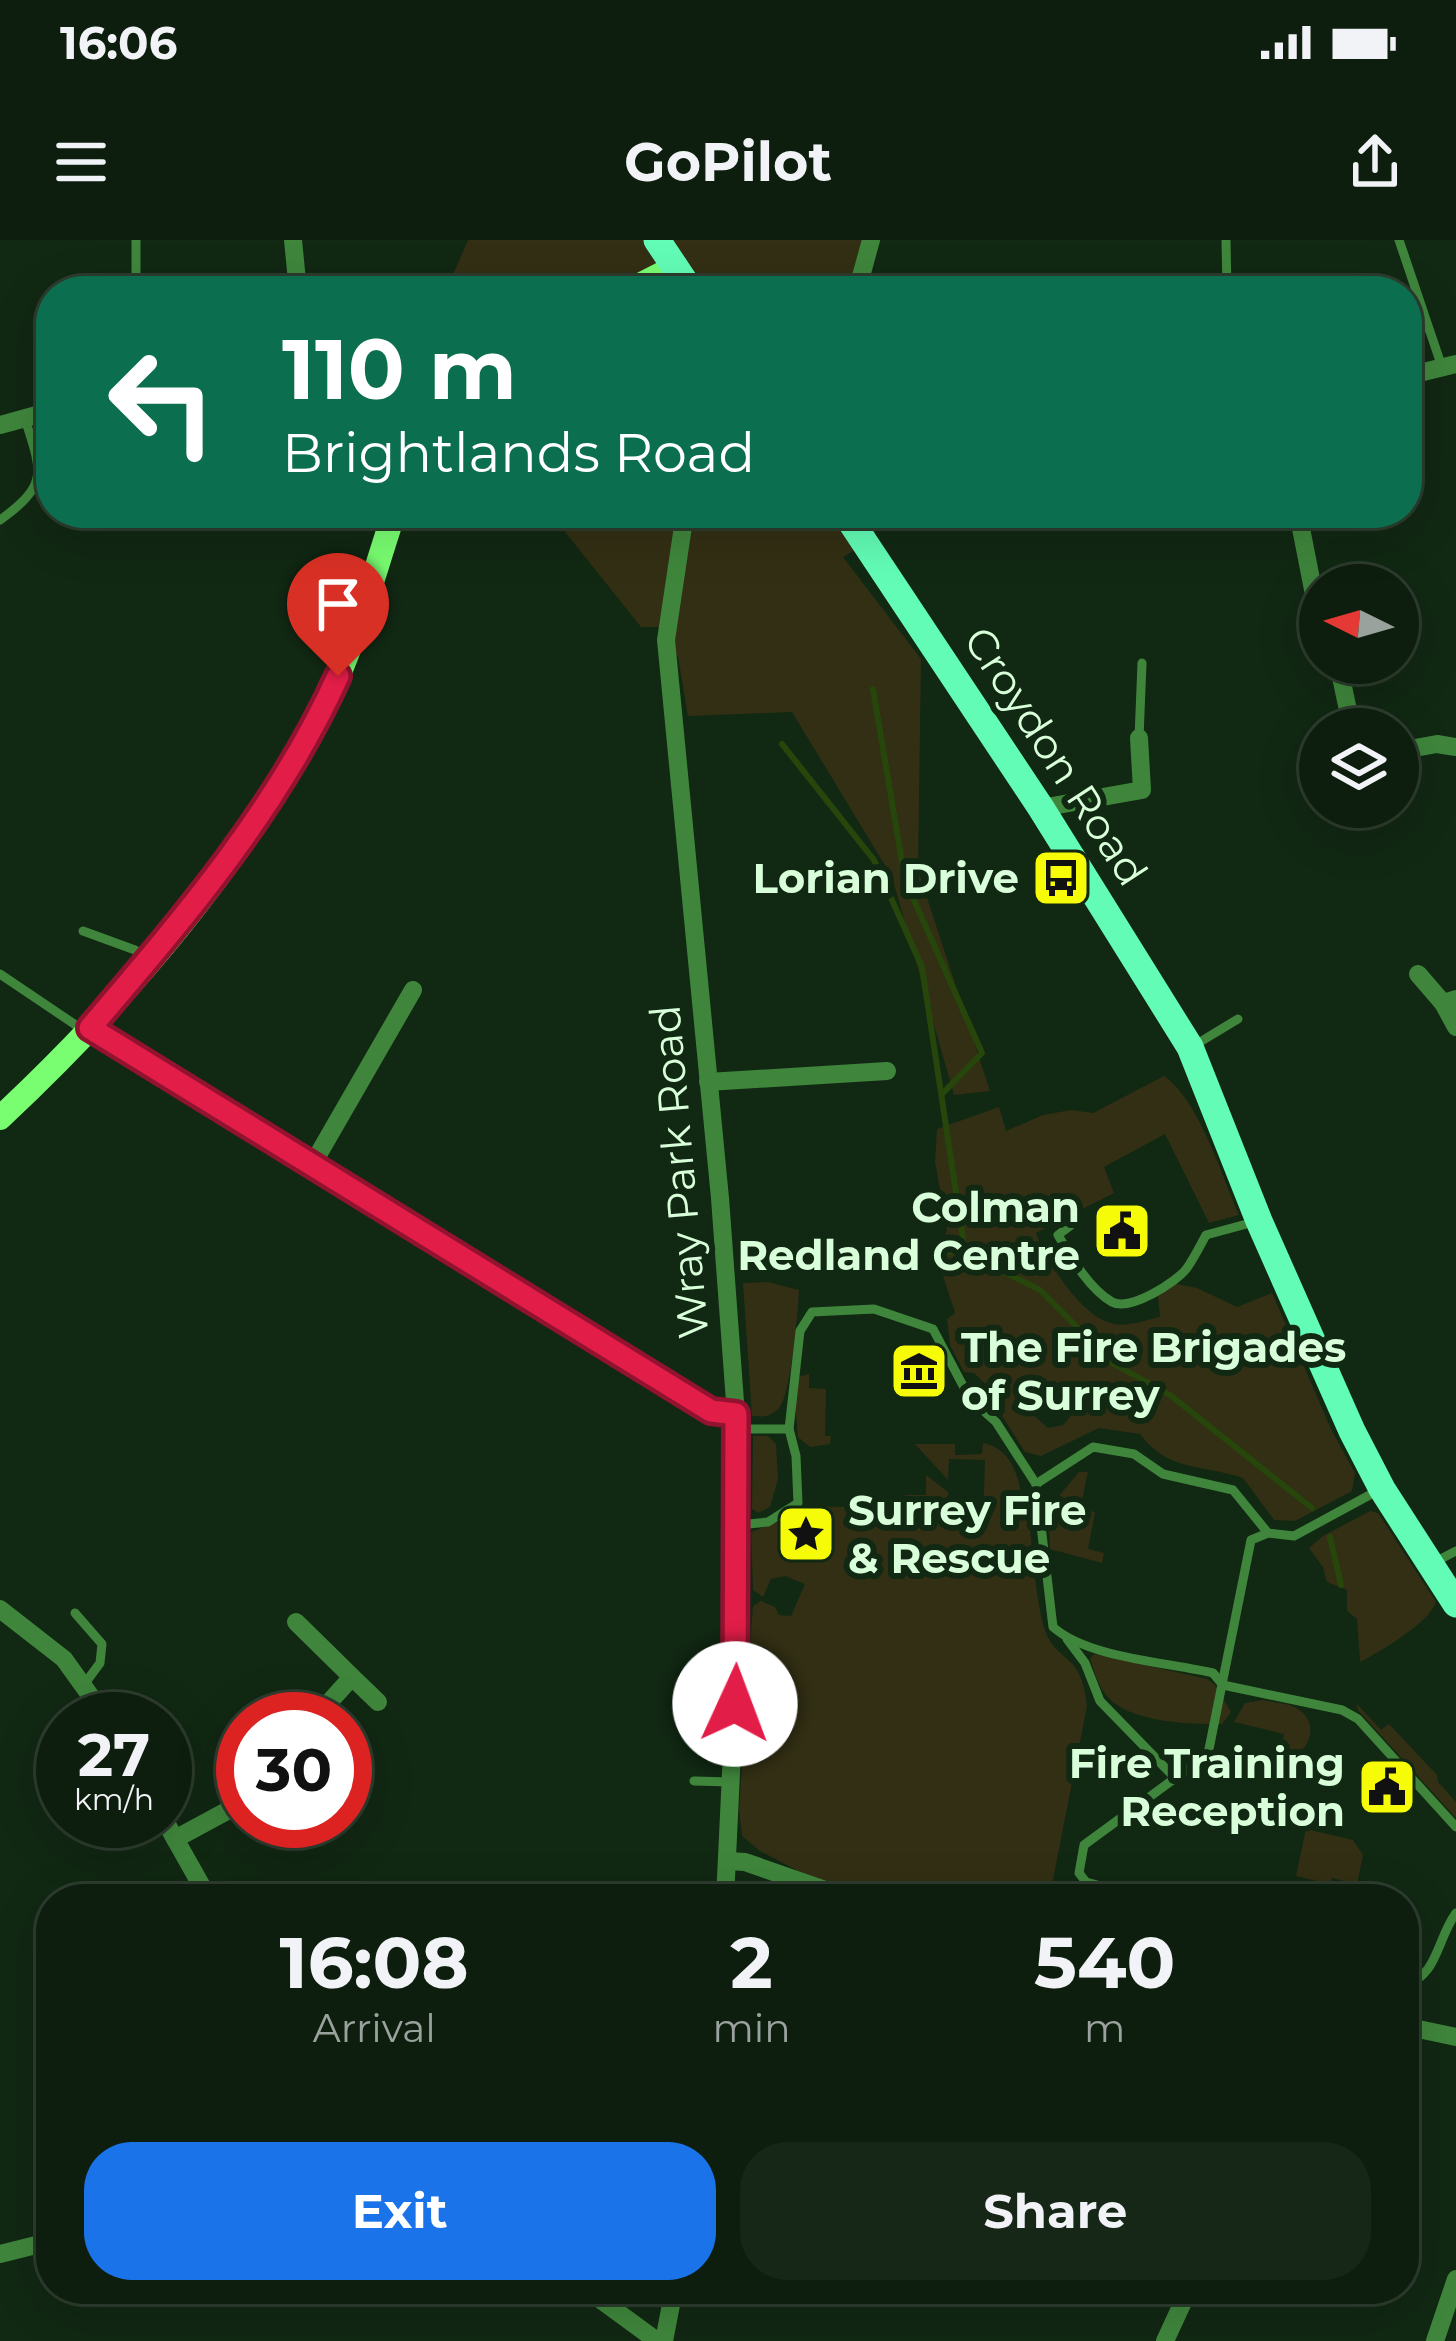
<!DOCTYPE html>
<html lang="en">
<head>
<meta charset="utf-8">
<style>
  :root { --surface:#0d1e0e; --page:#162717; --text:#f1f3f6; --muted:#9aa29e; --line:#2d3c2e; --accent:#1a73e8 }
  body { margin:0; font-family:Montserrat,sans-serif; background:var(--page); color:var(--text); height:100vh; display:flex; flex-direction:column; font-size:45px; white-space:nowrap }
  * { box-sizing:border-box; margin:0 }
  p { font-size:39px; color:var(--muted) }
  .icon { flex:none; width:66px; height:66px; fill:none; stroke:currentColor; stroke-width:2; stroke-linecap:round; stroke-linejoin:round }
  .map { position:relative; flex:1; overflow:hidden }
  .sheet { position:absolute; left:36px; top:1644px; width:1383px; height:420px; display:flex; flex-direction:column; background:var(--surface); border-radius:48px; box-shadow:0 12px 48px #0002,0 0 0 3px var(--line) }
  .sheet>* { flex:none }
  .top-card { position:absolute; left:36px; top:36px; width:1386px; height:252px; border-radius:48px; box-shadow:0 12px 48px #0002,0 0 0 3px var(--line); background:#0b6e4f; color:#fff; overflow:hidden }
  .needle { width:78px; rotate:275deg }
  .fabs { position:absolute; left:1299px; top:324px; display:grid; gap:24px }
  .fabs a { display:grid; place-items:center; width:120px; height:120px; border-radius:50%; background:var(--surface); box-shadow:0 12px 48px #0002,0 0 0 3px var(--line); font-size:60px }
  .speed { position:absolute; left:36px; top:1452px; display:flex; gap:24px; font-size:60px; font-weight:700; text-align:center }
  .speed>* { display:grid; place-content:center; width:156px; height:156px; border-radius:50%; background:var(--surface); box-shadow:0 12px 48px #0002,0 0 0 3px var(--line); line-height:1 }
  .speed small { font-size:30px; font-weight:400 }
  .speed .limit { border:18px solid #d22; background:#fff; color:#111 }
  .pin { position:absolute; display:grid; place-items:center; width:102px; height:102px; color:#fff; margin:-123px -51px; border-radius:50% 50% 50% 0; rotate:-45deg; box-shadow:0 0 12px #0007 }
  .pin .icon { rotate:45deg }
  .me { position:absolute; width:132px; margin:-66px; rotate:2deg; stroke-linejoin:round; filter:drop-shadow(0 0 9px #0008) }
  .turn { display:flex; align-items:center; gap:42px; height:252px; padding:0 48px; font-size:54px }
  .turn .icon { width:156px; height:156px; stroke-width:2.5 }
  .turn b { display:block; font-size:84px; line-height:102px }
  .eta { display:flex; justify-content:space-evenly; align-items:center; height:204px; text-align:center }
  .eta b { font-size:72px; font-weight:700; line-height:84px }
  .cta { display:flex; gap:24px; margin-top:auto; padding:24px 48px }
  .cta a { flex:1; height:138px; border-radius:48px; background:var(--accent); color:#fff; font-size:48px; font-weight:700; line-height:138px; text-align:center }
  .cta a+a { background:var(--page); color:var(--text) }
  .status { display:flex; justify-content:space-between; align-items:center; height:84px; padding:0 60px; background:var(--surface); direction:ltr }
  .status svg { height:33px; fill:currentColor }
  header { display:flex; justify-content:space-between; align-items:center; height:156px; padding:0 48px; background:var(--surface); font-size:54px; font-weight:700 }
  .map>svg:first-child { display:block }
  .green { fill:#322f14; fill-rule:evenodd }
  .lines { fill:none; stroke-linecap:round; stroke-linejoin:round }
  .stream { stroke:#26460c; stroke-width:6 }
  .lane { stroke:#3f863c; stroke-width:9 }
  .street { stroke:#3f863c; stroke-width:18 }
  .secondary { stroke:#79fd71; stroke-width:24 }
  .primary { stroke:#62fcb6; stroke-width:27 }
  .route-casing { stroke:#92132f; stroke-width:30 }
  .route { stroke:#e11d48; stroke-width:21 }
  .labels { text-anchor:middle; stroke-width:12; stroke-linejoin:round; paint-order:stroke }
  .street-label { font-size:42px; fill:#d9feda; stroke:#112813 }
  .poi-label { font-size:42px; font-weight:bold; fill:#d9feda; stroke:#112813; text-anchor:end }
</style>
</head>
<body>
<div class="status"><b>16:06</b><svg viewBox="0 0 49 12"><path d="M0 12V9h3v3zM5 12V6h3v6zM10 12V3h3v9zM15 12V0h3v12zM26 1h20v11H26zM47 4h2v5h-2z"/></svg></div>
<header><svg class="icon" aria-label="menu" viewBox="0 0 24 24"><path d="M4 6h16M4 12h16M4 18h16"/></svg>GoPilot<svg class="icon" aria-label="share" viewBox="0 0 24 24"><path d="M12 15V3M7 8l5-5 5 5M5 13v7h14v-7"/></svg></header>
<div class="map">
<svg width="1456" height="2101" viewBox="0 0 1456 2101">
  <rect width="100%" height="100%" fill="#112813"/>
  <g class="green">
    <polygon points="468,0 868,0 849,51 446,51"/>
    <polygon points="550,273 869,273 876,297 843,317 921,419 918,630 990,851 954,855 892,637 792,472 688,476 678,417 660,387 641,387"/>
    <path d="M1164,836C1199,860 1222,936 1239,975L1209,983L1165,894L1104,927L1114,953L1036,993C1046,1021 1082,1078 1114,1084C1128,1087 1146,1080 1160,1077L1158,1055L1177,1044L1197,1048L1237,1067L1272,1053L1332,1191L1355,1233L1352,1251L1295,1281L1274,1280L1243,1238C1202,1224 1168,1232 1140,1194L1099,1188L1041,1216L1025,1212L1001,1174L1004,1162L974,1133L964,1132L950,1105L947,1079L955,1073C948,1046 930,1017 947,991L935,921L937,889L999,867L1006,891L1043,875L1071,870L1093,873ZM1044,1143L1066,1157L1073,1173L1063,1185L1048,1188L1022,1165L1024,1151Z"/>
    <path d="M768,1042L799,1050C798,1071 791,1154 779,1168C771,1177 763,1177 752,1176L743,1043Z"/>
    <polygon points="809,1134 809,1148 826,1149 825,1196 831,1196 830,1204 810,1207 798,1197 795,1164 799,1137"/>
    <polygon points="753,1196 768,1196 776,1204 778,1239 770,1267 758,1273 752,1269"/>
    <path d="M983,1203C1009,1208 1017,1231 1022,1256L1027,1257C1031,1291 1035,1364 1046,1393C1059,1424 1082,1412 1087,1466L1051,1650L1071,1659H874L810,1637L760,1611L742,1596L739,1569L753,1366L761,1361L775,1367L779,1375L791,1376L805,1344L785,1336L771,1339L763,1357L753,1350L751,1292L782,1280L795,1283L793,1305L804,1309L806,1266L844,1267L851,1272L855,1268H904L905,1255H926V1235L948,1252V1287L983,1288L985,1220L949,1219L948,1240L915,1204H955V1215L982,1214Z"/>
    <polygon points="1079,1232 1088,1232 1080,1269 1095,1272 1088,1309 1104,1313 1102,1323 1050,1309 1048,1269"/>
    <path d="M1370,1271L1378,1273L1436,1362C1429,1383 1381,1411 1360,1422L1357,1379L1347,1371V1350L1327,1342L1323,1327L1309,1308L1323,1296Z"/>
    <path d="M1095,1414L1207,1439L1215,1445L1231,1472L1222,1484C1189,1484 1127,1483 1105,1454C1097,1443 1094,1430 1090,1418Z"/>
    <path d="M1263,1460C1276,1463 1292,1463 1302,1472C1323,1491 1301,1521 1278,1523L1284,1494L1234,1482L1245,1463Z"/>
    <polygon points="1356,1463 1381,1490 1389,1484 1437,1535 1438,1542 1456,1562 1456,1578 1358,1470"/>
    <polygon points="1306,1589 1353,1600 1363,1615 1357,1644 1332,1638 1330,1644 1296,1636"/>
  </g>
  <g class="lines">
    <g class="stream">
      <polyline points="873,449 905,640 982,813 943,853"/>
      <polyline points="782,504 874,620 922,727 965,1012"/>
      <polyline points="942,1012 965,1012 1040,1050 1114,1124 1170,1155 1312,1268"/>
      <polyline points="1330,1297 1341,1345"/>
    </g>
    <g class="lane">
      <polyline points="136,0 136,51"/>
      <polyline points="1226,0 1227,51"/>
      <polyline points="1399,0 1443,130"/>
      <path d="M0,280C49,245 42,232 25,179"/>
      <polyline points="1139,498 1142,423"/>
      <polyline points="83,691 135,710 149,719"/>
      <polyline points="0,734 86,792"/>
      <polyline points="1195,805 1238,779"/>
      <path d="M1070,986L1058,995C1071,1017 1089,1049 1112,1062C1129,1072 1177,1042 1187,1028C1194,1018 1200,1006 1206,995L1254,982"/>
      <polyline points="737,1189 789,1189 796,1216 798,1263 768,1282 738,1285"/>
      <polyline points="789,1189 800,1091 812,1072 874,1069 933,1089 970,1159 996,1182 1036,1244"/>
      <path d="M1268,1293L1233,1250L1163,1234L1134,1214L1093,1207L1036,1244L1053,1387C1088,1418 1166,1422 1213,1433L1223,1445L1342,1470L1358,1479L1456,1587"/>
      <polyline points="1433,1323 1456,1311"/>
      <polyline points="75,1373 102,1404 100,1423 83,1446"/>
      <polyline points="1067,1399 1085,1423 1100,1461 1176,1539"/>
      <polyline points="694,1541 732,1542"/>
      <polyline points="1149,1659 1086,1642 1079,1633 1084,1605 1208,1514 1251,1300 1268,1293 1294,1296 1377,1251"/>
      <path d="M1404,1745C1438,1737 1437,1698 1456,1673"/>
    </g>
    <g class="street">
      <polyline points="293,0 298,51"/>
      <polyline points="857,51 871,0"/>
      <polyline points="1407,136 1456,124"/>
      <polyline points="0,185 51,171"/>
      <polyline points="685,273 666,400 720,958 737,1189 738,1386 725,1659"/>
      <polyline points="1298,273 1320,385"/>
      <polyline points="1338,423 1352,489"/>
      <polyline points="1398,511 1437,504 1456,507"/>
      <polyline points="1041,568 1142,550 1139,498"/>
      <polyline points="1418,734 1443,763"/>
      <polyline points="1456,759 1443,763 1456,787"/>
      <polyline points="90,788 711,1170 736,1174"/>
      <polyline points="708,842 887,831"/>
      <polyline points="311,927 413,750"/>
      <polyline points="0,1369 64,1419 107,1479"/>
      <polyline points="296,1382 352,1437 314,1479"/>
      <polyline points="352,1437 378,1462"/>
      <polyline points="165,1581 209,1659"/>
      <polyline points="175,1599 225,1572 243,1555"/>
      <polyline points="728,1621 745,1622 851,1659"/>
      <polyline points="1404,1786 1456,1797"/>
      <polyline points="0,2014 40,2004"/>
      <polyline points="586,2049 657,2101"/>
      <polyline points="664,2101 674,2049"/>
      <polyline points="1165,2101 1189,2049"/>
      <polyline points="1435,2101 1456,2039"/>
    </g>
    <g class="secondary">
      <polyline points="628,51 675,27"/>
      <path d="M0,878C125,761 243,623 322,471C354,409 372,339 394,273"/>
    </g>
    <g class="primary">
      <polyline points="657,0 691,51"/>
      <polyline points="845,273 1041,568 1190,807 1259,981 1352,1191 1382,1249 1456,1364"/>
    </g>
  </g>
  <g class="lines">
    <defs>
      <path id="route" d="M338,436C278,569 183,679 90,788L711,1171L736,1174L735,1464"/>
    </defs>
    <use href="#route" class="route-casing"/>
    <use href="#route" class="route"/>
  </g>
  <defs>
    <symbol id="bus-square" viewBox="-11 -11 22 22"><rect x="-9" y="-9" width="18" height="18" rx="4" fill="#f6fb08" stroke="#112813"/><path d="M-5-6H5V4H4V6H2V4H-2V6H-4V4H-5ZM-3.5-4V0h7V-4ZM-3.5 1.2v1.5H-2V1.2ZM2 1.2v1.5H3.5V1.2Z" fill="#111"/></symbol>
    <symbol id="civic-square" viewBox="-11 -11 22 22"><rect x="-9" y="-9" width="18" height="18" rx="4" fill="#f6fb08" stroke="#112813"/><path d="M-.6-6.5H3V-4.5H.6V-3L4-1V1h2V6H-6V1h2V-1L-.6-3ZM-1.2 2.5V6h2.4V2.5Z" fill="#111"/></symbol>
    <symbol id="museum-square" viewBox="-11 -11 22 22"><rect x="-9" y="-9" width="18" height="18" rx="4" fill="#f6fb08" stroke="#112813"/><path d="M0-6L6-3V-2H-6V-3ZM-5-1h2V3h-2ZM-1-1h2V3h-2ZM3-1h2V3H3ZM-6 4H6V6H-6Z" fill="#111"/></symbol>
    <symbol id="sight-square" viewBox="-11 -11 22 22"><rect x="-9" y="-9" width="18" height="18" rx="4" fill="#f6fb08" stroke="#112813"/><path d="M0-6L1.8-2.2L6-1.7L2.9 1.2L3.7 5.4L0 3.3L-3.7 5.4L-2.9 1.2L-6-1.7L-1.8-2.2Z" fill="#111"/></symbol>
  </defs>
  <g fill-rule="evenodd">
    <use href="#bus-square" x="1028" y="605" width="66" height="66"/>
    <use href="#civic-square" x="1089" y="958" width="66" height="66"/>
    <use href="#museum-square" x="886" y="1098" width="66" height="66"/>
    <use href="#sight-square" x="773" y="1261" width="66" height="66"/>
    <use href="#civic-square" x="1354" y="1514" width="66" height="66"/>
  </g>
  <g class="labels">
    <g class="street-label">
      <text transform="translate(1056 516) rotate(57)" y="15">Croydon Road</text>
      <text transform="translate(679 932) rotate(-95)" y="15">Wray Park Road</text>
    </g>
    <g class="poi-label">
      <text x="1019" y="653">Lorian Drive</text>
      <text x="1080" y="982">Colman<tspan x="1080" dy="48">Redland Centre</tspan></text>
      <text x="961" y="1122" text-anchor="start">The Fire Brigades<tspan x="961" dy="48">of Surrey</tspan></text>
      <text x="848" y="1285" text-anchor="start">Surrey Fire<tspan x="848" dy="48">&amp; Rescue</tspan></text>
      <text x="1345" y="1538">Fire Training<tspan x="1345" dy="48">Reception</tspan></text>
    </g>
  </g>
</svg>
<div class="fabs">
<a><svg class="needle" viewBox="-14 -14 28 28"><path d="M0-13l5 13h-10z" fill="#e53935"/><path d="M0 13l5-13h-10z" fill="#9aa29e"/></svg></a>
<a><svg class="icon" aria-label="layers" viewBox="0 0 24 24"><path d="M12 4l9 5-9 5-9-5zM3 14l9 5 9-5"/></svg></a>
</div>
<div class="speed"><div>27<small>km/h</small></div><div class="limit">30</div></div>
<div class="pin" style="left:338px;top:436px;background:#d93025"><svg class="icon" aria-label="arrive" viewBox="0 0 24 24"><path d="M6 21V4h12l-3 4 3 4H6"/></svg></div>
<svg class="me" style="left:735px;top:1464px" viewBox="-20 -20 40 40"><circle r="19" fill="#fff"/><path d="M0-13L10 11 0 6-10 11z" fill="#e11d48"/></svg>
<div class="top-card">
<div class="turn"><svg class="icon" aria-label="left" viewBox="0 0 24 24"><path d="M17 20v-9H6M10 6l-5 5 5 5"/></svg><div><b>110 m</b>Brightlands Road</div></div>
</div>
<section class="sheet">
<div class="eta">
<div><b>16:08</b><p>Arrival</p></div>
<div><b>2</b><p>min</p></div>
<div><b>540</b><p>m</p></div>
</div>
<div class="cta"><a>Exit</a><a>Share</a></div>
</section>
</div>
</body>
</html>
